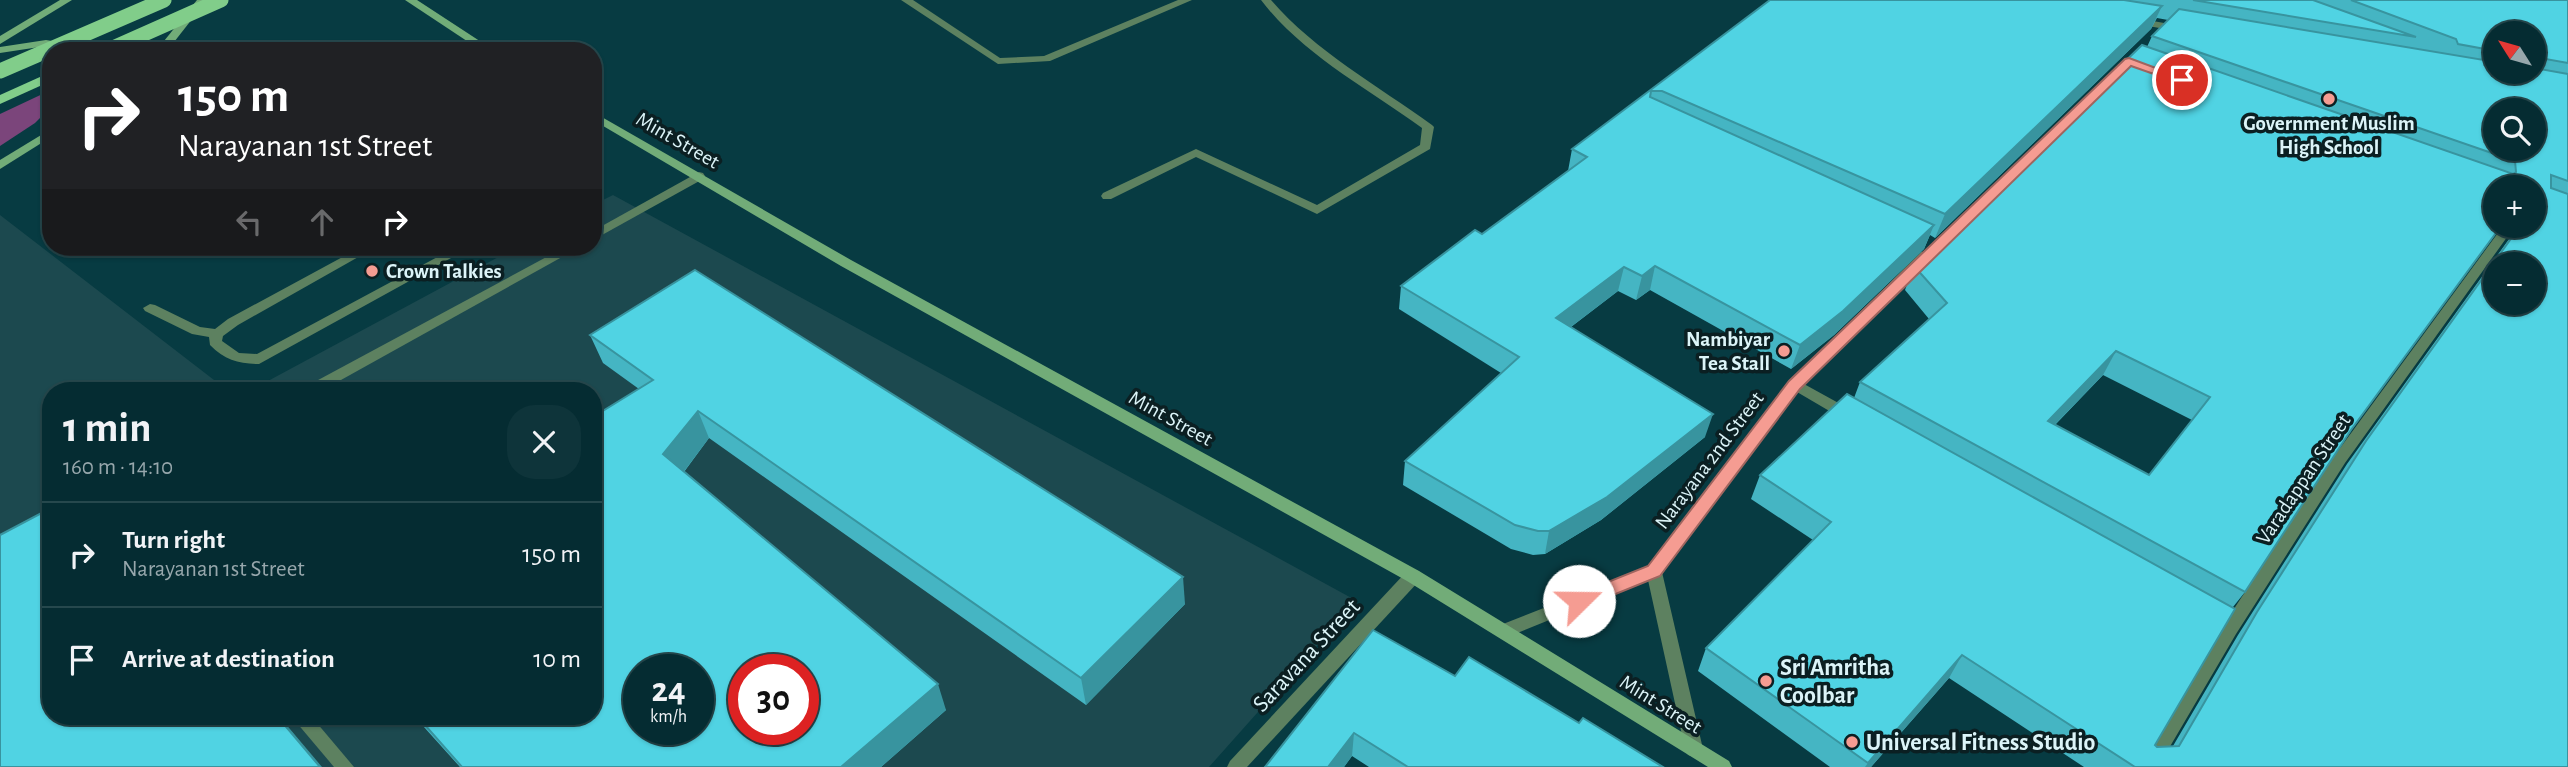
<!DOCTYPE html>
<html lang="en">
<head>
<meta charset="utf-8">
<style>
  :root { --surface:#052c32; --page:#0e343a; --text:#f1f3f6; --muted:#97a7ac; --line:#26484d }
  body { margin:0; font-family:"Alegreya Sans",sans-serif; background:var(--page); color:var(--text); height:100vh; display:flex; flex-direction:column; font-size:26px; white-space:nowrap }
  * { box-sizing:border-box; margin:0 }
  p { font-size:23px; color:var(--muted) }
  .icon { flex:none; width:38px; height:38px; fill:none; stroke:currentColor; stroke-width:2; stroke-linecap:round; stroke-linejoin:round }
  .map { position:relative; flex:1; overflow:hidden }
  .details { position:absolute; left:42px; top:382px; width:560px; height:343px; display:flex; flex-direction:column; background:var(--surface); border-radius:28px; box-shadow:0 2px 5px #0004,0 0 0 2px var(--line) }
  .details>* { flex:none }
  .guide { position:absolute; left:42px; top:42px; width:560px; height:214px; border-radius:28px; box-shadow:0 2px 5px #0004,0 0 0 2px var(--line); background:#202124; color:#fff; overflow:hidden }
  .needle { width:46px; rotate:307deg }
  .tools { position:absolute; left:2483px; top:21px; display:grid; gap:14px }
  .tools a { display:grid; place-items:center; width:63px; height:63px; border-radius:50%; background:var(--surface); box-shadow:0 2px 5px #0004,0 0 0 2px var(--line); font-size:35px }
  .speed { position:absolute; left:623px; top:654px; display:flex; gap:14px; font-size:35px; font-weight:700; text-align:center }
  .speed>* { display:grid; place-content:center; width:91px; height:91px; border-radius:50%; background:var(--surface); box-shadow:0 2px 5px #0004,0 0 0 2px var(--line); line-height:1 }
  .speed small { font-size:18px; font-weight:400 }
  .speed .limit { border:10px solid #d22; background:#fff; color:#111 }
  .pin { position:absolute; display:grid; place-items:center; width:60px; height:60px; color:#fff; margin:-30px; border:4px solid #fff; border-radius:50%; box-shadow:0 2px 7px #0007 }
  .me { position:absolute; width:77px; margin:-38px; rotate:68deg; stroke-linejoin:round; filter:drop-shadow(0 0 5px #0008) }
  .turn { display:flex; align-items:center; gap:24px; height:147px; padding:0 21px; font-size:32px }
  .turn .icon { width:91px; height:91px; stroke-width:2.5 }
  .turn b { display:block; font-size:49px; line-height:60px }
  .lanes { display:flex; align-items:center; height:66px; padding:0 21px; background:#0003; justify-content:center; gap:35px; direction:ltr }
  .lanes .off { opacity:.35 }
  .round { display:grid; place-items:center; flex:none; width:74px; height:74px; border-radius:28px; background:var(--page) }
  .headline { display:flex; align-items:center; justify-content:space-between; height:119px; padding:0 21px }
  h1 { font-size:42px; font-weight:700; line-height:52px }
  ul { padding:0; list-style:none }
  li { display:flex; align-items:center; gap:21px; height:105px; padding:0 21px; border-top:2px solid var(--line) }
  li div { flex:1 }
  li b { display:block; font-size:26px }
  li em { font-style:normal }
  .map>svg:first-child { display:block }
  .built { fill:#1c494f; fill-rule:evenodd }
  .green { fill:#7b457b }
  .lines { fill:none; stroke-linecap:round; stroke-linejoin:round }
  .lane { fill:#5d8160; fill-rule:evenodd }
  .street { fill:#5d8160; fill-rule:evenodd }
  .secondary { fill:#72ac78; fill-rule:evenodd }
  .primary { fill:#81cd8a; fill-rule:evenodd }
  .primary-bridge { stroke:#81cd8a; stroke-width:15 }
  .wall { fill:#45b5c3; fill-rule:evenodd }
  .shaded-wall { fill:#38949f }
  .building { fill:#50d3e3; stroke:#38949f; stroke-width:2; fill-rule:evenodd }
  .route { fill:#f59c92; stroke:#9f655f; stroke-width:2 }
  .poi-dot { fill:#f59c92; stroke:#0b1f22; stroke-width:2.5 }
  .labels { text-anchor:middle; stroke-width:7; stroke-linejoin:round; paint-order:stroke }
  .poi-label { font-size:21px; font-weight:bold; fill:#dcf4f8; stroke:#0b1f22 }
  .street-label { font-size:21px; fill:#dcf4f8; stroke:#0b1f22 }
  .near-street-label { font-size:24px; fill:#dcf4f8; stroke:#0b1f22 }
  .near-poi-label { font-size:24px; font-weight:bold; fill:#dcf4f8; stroke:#0b1f22; text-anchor:start }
</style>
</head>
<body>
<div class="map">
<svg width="2568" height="767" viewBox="0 0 2568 767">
  <rect width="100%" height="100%" fill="#073b42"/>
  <path class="built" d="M613,195L1357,601L1209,767H0V215L227,390H51V716H593V390H251L517,247H593V205ZM639,670H698V730H639ZM744,670H803V730H744Z"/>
  <polygon class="green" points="51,90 51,107 35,123 0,146 0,114"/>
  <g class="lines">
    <g class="lane">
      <polygon points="901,0 913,0 1000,58 1044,56 1178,0 1192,0 1050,61 998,64"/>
      <path d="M1261,0H1271C1316,52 1377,85 1432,125L1434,127L1430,149L1317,214L1196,157L1111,199H1103L1101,196L1103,193L1196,149L1317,205L1420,145L1422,128C1367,88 1303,55 1261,0Z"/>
      <polygon points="699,172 703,173 705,176 703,179 593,240 593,231"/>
      <path d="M361,247H376L238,325L223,336L222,341L239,353L257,354L456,247H471L259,364C239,364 225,360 210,345L209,337L192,334L145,311L143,308L150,304L155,305L200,327L215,329L228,319Z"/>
      <polygon points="565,247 580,247 323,390 305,390 307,386"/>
      <polygon points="291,716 311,716 354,767 334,767"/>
    </g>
    <g class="street">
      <polygon points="2136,18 2181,26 2186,29 2181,32 2132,23 2132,19"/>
      <polygon points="2503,226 2515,226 2345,463 2236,634 2158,767 2139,767 2224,624 2335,455"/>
      <polygon points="1926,251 1931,252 1932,255 1931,258 1804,384 1853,411 1855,415 1853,419 1843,419 1797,392 1662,572 1703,749 1700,755 1694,757 1688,755 1685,749 1648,580 1510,636 1504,638 1498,636 1496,631 1498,626 1648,567 1790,381 1921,252"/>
      <polygon points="1413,570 1419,571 1421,576 1419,581 1247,767 1227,767 1230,761 1407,571"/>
    </g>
    <g class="secondary">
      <polygon points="60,0 72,0 0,44 0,36"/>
      <polygon points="197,0 207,0 167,51 156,51"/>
      <polygon points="405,0 417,0 495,51 482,51"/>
      <polygon points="46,40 95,48 100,51 74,51 46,46 0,53 0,47"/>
      <polygon points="593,112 851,260 1419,571 1729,761 1732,767 1708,767 1407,581 841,266 593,120"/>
      <polygon points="51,129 51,137 0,169 0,160"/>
    </g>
    <polygon class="primary" points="51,72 51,81 0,104 0,95"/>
    <g class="primary-bridge">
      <polyline points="106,51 221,0"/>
      <polyline points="0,71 164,0"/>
    </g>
  </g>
  <g class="wall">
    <path d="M1770,0H2568V767H2084L1949,678L1871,767H1830L1698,671L1706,648L1813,540L1751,499L1760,475L1854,398L1860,382L1929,319L1905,290L1914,266L2147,47L2152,36L2168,20L2157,18L2151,29L1935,238L1930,235L1924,249L1834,335L1791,369L1650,290L1636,300L1618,291L1571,327L1705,437L1601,520L1545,554L1533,555L1511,549L1403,485L1405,461L1501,373L1399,309L1401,286L1482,234L1568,171L1572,149ZM2496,33H2534V72H2496ZM2496,187H2534V226H2517V228L2347,464L2238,635L2173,746L2157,747L2155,745L2233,607L2245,592L2351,430ZM2103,375L2192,420L2149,475L2055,425Z"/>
    <polygon points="590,335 1185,604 1086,705 709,438 684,472 946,710 881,767 460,767 414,716 593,716 639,389 603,363"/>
    <polygon points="1455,676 1579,723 1663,767 1369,767 1352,756 1344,767 1265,767"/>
  </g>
  <g class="shaded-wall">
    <polygon points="2162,6 2151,29 1935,238 1945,214"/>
    <polygon points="1934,225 1924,249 1834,335 1791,369 1800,345"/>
    <polygon points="1655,266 1650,290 1636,300 1642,276"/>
    <polygon points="1624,267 1618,291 1551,342 1556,318"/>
    <polygon points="2116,351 2103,375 2035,445 2048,421"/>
    <polygon points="698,411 709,438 676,482 663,454"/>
    <polygon points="1713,414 1705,437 1601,520 1545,554 1549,531"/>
    <polygon points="1183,577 1185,604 1086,705 1081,678"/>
    <polygon points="1962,655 1949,678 1871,767 1865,767 1868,763"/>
    <polygon points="938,684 946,710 881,767 841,767"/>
    <polygon points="277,716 279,716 322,767 320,767"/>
    <polygon points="1354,733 1352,756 1344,767 1328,767"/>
  </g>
  <g class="building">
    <polygon points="1770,0 2124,0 2162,6 1945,214 1662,91 1651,91 1650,97 1934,225 1843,311 1800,345 1655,266 1642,276 1624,267 1556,318 1713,414 1607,497 1549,531 1538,531 1515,525 1405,461 1519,357 1401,286 1475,230 1482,234 1587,157 1572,149"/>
    <polygon points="2193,0 2313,0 2416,37"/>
    <polygon points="2351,0 2568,0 2568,63 2534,57 2534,33 2496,33 2496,51 2458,44 2456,39"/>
    <path d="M2179,9L2496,62V72H2534V68L2568,74V181L2551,175V188L2568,194V767H2135L1962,655L1868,763L1706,648L1831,522L1760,475L1847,394L2235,609L2155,745L2157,747L2179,746L2257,612L2366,441L2520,226H2534V206L2535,204V200L2534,201V187H2496V226H2501L2351,430L2245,592L1860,382L1947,303L1914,266L2142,45L2513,174L2516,172L2515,161L2152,36ZM2496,110H2534V149H2496ZM2496,264H2534V303H2496ZM2116,351L2210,397L2149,475L2048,421Z"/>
    <path d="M695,270L1183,577L1081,678L698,411L663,454L938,684L841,767H462L417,716H593V417L653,380L590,335ZM639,670H698V730H639ZM744,670H803V730H744Z"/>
    <polygon points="51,508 51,716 277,716 320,767 0,767 0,535"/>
    <polygon points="1373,630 1455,676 1469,657 1579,723 1583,718 1663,767 1408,767 1354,733 1328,767 1265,767"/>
  </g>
  <polygon class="route" points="2129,58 2188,80 2182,84 2131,66 1800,389 1660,576 1586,606 1579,609 1573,606 1570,601 1573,596 1648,566 1789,381 2125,59"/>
  <g class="poi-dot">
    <circle cx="2329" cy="99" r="7"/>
    <circle cx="372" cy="271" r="7"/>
    <circle cx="1784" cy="351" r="7"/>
    <circle cx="1766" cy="681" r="7"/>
    <circle cx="1852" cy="742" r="7"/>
  </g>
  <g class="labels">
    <g class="poi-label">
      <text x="2329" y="130">Government Muslim<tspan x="2329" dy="24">High School</tspan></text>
      <text x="386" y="278" text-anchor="start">Crown Talkies</text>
      <text x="1770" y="346" text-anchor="end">Nambiyar<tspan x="1770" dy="24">Tea Stall</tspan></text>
    </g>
    <g class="street-label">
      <text transform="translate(678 140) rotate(30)" y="7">Mint Street</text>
      <text transform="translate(1171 418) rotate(29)" y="7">Mint Street</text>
      <text transform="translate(1709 460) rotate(-53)" y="7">Narayana 2nd Street</text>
      <text transform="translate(2303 479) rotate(-56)" y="7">Varadappan Street</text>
      <text transform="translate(1661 704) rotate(32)" y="7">Mint Street</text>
    </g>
    <g class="near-street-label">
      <text transform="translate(1306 655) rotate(-47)" y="8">Saravana Street</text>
    </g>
    <g class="near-poi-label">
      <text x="1780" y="675">Sri Amritha<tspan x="1780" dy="28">Coolbar</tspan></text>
      <text x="1866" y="750">Universal Fitness Studio</text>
    </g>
  </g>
</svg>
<div class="tools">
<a><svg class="needle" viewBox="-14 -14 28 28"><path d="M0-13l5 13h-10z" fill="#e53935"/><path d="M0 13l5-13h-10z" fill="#97a7ac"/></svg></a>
<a><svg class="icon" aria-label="search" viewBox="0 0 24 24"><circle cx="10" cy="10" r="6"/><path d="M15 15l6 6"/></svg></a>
<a>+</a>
<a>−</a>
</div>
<div class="speed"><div>24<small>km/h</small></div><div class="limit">30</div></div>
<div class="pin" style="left:2182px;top:80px;background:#d93025"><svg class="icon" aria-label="arrive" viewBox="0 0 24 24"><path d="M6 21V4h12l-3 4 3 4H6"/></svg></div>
<svg class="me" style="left:1579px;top:601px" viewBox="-20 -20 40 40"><circle r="19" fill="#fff"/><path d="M0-13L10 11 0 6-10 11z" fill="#f59c92"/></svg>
<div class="guide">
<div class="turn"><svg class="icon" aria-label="right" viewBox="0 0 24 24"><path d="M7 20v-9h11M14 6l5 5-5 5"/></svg><div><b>150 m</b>Narayanan 1st Street</div></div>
<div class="lanes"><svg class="icon off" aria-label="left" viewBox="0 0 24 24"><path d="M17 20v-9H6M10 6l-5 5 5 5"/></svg><svg class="icon off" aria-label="ahead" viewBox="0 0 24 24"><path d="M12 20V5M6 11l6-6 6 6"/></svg><svg class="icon" aria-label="right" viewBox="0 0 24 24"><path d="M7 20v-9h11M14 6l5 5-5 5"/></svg></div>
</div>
<section class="details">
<div class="headline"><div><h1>1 min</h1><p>160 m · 14:10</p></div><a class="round"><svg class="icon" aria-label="close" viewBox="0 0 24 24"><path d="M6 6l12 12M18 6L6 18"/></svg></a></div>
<ul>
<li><svg class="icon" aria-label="right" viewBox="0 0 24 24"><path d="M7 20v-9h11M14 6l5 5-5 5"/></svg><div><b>Turn right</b><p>Narayanan 1st Street</p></div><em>150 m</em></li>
<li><svg class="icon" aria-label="arrive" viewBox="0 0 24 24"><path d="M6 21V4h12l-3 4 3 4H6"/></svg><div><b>Arrive at destination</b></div><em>10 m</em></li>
</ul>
</section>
</div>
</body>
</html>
